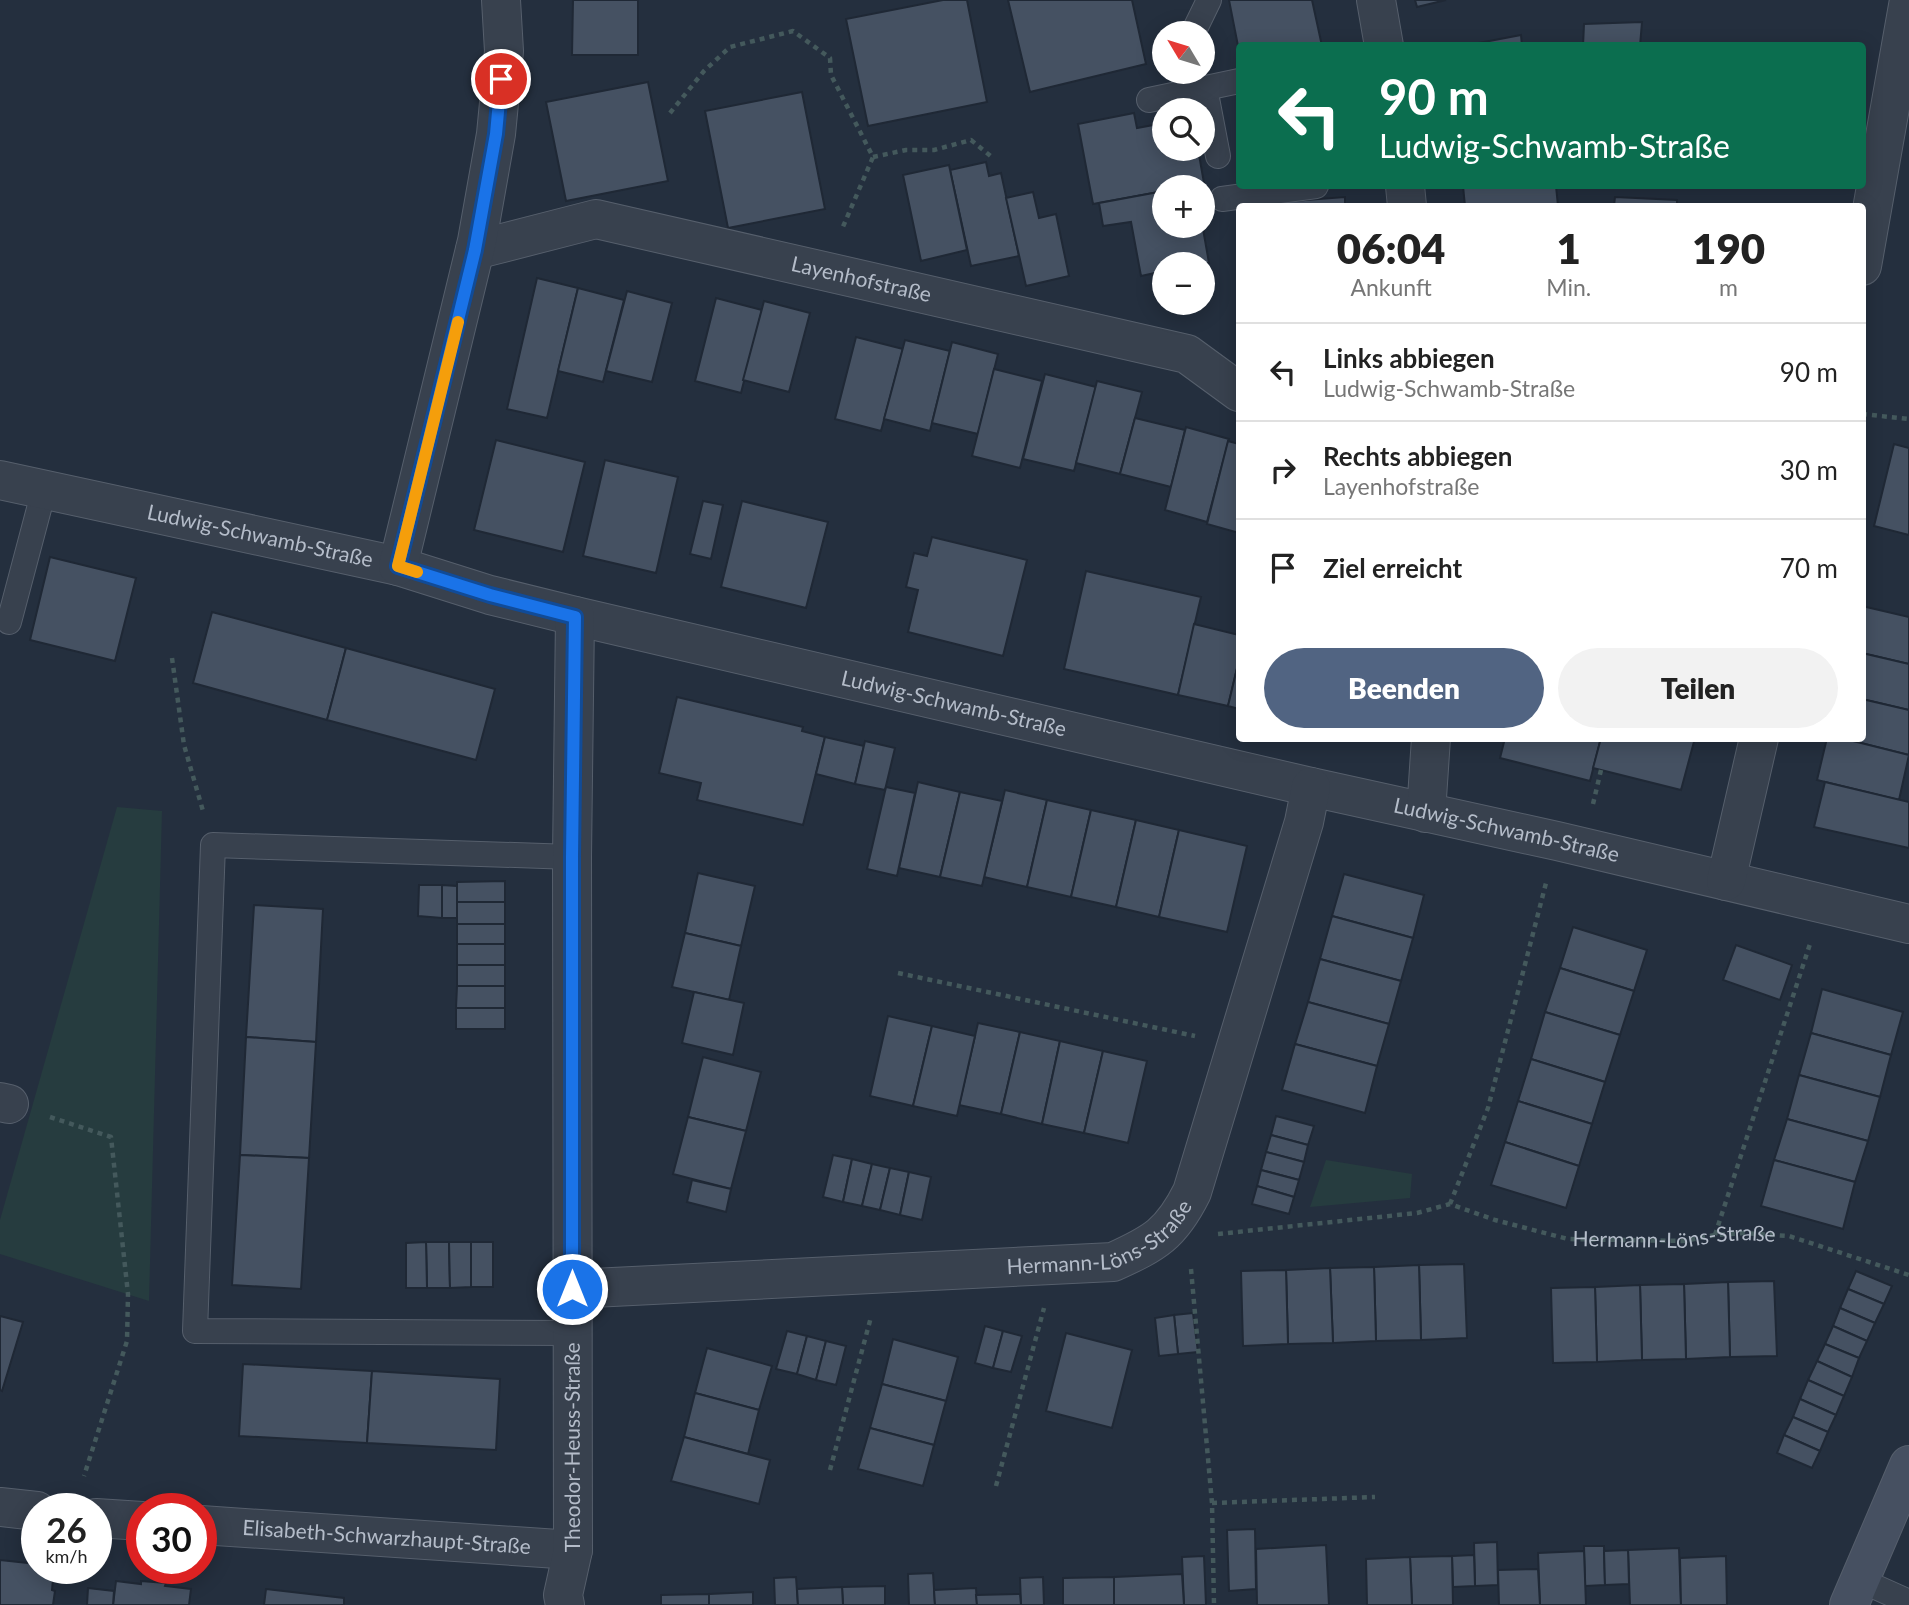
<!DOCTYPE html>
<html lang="de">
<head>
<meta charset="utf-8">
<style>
  :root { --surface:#fff; --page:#f2f2f2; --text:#222; --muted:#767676; --line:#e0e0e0; --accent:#516482 }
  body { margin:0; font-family:Lato,sans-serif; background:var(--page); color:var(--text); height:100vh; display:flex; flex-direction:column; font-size:26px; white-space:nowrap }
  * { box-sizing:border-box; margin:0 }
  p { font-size:23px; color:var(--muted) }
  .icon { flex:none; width:38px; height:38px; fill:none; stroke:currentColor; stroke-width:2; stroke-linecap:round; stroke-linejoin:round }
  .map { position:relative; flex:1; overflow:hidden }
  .side { position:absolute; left:1236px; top:203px; width:630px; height:539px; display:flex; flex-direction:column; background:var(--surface); border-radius:7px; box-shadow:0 4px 18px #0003 }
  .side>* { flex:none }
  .banner { position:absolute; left:1236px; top:42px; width:630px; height:147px; border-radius:7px; box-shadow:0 4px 18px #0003; background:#0b6e4f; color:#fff; overflow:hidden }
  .needle { width:46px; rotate:308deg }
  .buttons { position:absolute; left:1152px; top:21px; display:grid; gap:14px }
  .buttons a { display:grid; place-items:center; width:63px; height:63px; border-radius:50%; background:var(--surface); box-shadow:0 4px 18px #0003; font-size:35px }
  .speed { position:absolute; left:21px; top:1493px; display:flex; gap:14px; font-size:35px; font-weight:700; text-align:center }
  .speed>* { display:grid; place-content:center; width:91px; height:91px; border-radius:50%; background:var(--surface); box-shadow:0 4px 18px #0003; line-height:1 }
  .speed small { font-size:18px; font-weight:400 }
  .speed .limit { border:10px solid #d22; background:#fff; color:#111 }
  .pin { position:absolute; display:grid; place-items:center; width:60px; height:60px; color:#fff; margin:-30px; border:4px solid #fff; border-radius:50%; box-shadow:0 2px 7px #0007 }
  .me { position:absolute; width:77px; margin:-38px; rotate:0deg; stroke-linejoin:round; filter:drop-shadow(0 0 5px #0008) }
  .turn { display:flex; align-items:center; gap:24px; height:147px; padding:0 28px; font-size:32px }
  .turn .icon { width:91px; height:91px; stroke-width:2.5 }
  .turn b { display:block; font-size:49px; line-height:60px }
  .eta { display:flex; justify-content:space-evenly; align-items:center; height:119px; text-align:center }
  .eta b { font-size:42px; font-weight:800; line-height:49px }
  .button { display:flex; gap:14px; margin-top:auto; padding:14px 28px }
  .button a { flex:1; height:80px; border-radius:42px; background:var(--accent); color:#fff; font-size:28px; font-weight:800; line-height:80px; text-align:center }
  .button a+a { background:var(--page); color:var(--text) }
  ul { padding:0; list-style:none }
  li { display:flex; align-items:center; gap:21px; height:98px; padding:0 28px; border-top:2px solid var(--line) }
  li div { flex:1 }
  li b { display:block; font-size:26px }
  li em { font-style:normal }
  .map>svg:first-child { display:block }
  .green { fill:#263c3f }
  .building { fill:#455162; stroke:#1f2835; stroke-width:2 }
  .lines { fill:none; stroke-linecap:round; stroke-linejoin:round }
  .lane-casing { stroke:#565f6c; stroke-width:26 }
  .street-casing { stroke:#565f6c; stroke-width:40 }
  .secondary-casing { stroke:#565f6c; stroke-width:40 }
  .path { stroke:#44595c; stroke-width:4.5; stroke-dasharray:5 5; stroke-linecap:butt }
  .lane { stroke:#38414e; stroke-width:24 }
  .street { stroke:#38414e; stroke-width:38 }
  .secondary { stroke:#465061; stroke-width:38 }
  .route-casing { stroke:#114b97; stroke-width:18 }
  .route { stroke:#1a73e8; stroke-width:12 }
  .slow { stroke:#f59e0b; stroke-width:12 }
  .labels { text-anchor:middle; stroke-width:6; stroke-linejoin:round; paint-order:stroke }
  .street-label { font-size:21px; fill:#b4bcc9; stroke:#1d2633 }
</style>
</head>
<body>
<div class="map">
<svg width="1909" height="1605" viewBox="0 0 1909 1605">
  <rect width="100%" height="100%" fill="#242f3e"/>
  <g class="green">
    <polygon points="117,807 162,811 149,1301 0,1254 0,1220"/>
    <polygon points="1326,1160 1412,1174 1410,1198 1310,1207"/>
  </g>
  <g class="building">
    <polygon points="573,0 638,0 638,55 572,55"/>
    <polygon points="943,0 967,0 987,102 868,126 846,19"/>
    <polygon points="1008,0 1132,0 1146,64 1030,92"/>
    <polygon points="1229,0 1312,0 1322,46 1239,46 1239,51"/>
    <polygon points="1415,0 1446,0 1417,7"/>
    <polygon points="1642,22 1640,46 1583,46 1584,24"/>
    <polygon points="1521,35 1522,46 1463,46"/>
    <polygon points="648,82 668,181 566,201 546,102"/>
    <polygon points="802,92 825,209 728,228 705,111"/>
    <polygon points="1134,113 1137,128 1164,123 1164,149 1198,149 1204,183 1183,187 1164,187 1164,191 1093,204 1078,124"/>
    <polygon points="986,162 989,176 1001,173 1019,256 971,266 950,170"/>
    <polygon points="949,165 967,250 921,261 903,175"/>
    <polygon points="1463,186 1556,186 1558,206 1465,206"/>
    <polygon points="1164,191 1164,226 1202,226 1202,223 1209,263 1164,264 1164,271 1141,276 1131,222 1103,226 1099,203"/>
    <polygon points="1033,192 1039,218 1056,214 1069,276 1026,286 1006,198"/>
    <polygon points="1345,197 1345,206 1267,206 1267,203"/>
    <polygon points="1615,197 1677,200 1677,206 1614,206"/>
    <polygon points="537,278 578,288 547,418 507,409"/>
    <polygon points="578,288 624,300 603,382 558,371"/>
    <polygon points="627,291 672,303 652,382 606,371"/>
    <polygon points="716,298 762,310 741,393 695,381"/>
    <polygon points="764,301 810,313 789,392 743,380"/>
    <polygon points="856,337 903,349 881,431 835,419"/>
    <polygon points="905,340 950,351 930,431 884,419"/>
    <polygon points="952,342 998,354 978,434 932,423"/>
    <polygon points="994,369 1042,381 1020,468 972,456"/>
    <polygon points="1045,374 1096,387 1074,471 1023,459"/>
    <polygon points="1097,381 1142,392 1120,474 1076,463"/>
    <polygon points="1135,418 1185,430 1171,487 1120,474"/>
    <polygon points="1186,427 1229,439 1207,522 1165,510"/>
    <polygon points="496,440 585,462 563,552 474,530"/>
    <polygon points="1228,441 1239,444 1239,533 1207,524"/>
    <polygon points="1894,444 1909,448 1909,535 1874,526"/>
    <polygon points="605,460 678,477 656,573 583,556"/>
    <polygon points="703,501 723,505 711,559 690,554"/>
    <polygon points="742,501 828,522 806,608 721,587"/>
    <polygon points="932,537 1027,560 1003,656 908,632 918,590 906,587 914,553 927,556"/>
    <polygon points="50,557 136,578 115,661 30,640"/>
    <polygon points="1086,571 1201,597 1178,695 1064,669"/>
    <polygon points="1862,606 1909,617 1909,664 1862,653"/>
    <polygon points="212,612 346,648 327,720 193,683"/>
    <polygon points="1194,624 1239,635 1239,660 1228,706 1178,695"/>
    <polygon points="346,648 495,689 476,760 327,720"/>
    <polygon points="1862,653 1909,664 1909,710 1862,699"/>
    <polygon points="1239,660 1239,709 1228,706"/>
    <polygon points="677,697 803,727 802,731 825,737 803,825 697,800 701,783 659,773"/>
    <polygon points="1862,699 1909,710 1909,755 1841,738 1862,738"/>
    <polygon points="825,737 864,746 855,784 816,774"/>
    <polygon points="1505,738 1601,738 1590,781 1500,758"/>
    <polygon points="1601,738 1695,738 1681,790 1593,768"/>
    <polygon points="1827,738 1841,738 1909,755 1899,800 1817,780"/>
    <polygon points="865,741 895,748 885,790 855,784"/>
    <polygon points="918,782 960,792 940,877 899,868"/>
    <polygon points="1825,782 1909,802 1909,848 1814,827"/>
    <polygon points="886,787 915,793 897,876 867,869"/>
    <polygon points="1005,790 1047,800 1027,887 984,877"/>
    <polygon points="960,792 1002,801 982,886 940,877"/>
    <polygon points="1047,800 1091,810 1071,897 1027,887"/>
    <polygon points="1091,810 1136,820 1116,907 1071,897"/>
    <polygon points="1136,820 1179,830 1159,917 1116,907"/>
    <polygon points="1179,830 1247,846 1227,932 1159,917"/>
    <polygon points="698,873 755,886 741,946 685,933"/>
    <polygon points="1344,874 1424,895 1413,938 1332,916"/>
    <polygon points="505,881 505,902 457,902 457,882"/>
    <polygon points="419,885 442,885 442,918 418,916"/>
    <polygon points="442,885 457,886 457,918 442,918"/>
    <rect x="457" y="902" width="48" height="22"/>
    <polygon points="254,905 323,909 316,1042 246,1037"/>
    <polygon points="1332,916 1413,938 1401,981 1320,959"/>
    <rect x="457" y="924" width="48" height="20"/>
    <polygon points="1573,927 1647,950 1634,991 1560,968"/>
    <polygon points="685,933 741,946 729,1000 672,987"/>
    <rect x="457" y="944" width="48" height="21"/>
    <polygon points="1736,945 1792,965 1780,1000 1723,980"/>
    <polygon points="1320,959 1401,981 1389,1024 1308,1002"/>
    <rect x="457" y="965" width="48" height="21"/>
    <polygon points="1560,968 1634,991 1620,1035 1545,1012"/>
    <polygon points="457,986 505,986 505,1008 456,1008"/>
    <polygon points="1822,989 1903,1012 1891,1055 1811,1033"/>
    <polygon points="694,992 744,1003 733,1055 682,1043"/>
    <polygon points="1308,1002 1389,1024 1377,1066 1295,1044"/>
    <rect x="456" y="1008" width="49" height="21"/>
    <polygon points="1545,1012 1620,1035 1605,1082 1531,1059"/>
    <polygon points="888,1016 932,1026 913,1106 870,1096"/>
    <polygon points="978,1023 1020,1032 1001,1114 959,1105"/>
    <polygon points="932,1026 975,1036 957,1116 913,1106"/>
    <polygon points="1020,1032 1060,1041 1042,1124 1001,1114"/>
    <polygon points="1811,1033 1891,1055 1880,1097 1799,1075"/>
    <polygon points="246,1037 316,1042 309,1158 240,1155"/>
    <polygon points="1060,1041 1103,1051 1084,1133 1042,1124"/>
    <polygon points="1295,1044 1377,1066 1365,1113 1282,1090"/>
    <polygon points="1103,1051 1147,1061 1128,1143 1084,1133"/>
    <polygon points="703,1057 761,1072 746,1131 688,1117"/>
    <polygon points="1531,1059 1605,1082 1592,1124 1518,1101"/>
    <polygon points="1799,1075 1880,1097 1868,1141 1787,1119"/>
    <polygon points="1518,1101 1592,1124 1579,1166 1505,1142"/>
    <polygon points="1276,1116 1314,1126 1308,1145 1271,1135"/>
    <polygon points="688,1117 746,1131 731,1189 673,1174"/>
    <polygon points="1787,1119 1868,1141 1855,1182 1774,1160"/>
    <polygon points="1271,1135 1308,1145 1304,1162 1266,1152"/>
    <polygon points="1505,1142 1579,1166 1566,1208 1491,1185"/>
    <polygon points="1266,1152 1304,1162 1299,1180 1261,1170"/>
    <polygon points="240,1155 309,1158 301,1289 232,1285"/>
    <polygon points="833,1155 852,1159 843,1202 823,1197"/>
    <polygon points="852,1159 872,1164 862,1206 843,1202"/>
    <polygon points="1774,1160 1855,1182 1843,1229 1761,1206"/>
    <polygon points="872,1164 890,1168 880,1210 862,1206"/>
    <polygon points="890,1168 909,1172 900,1215 880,1210"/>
    <polygon points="1261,1170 1299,1180 1294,1197 1257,1186"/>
    <polygon points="909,1172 931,1177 922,1220 900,1215"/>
    <polygon points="692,1180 731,1189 726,1212 687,1202"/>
    <polygon points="1257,1186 1294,1197 1289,1214 1252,1204"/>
    <polygon points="426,1242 449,1242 450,1288 427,1288"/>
    <polygon points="426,1242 427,1288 406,1288 406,1243"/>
    <polygon points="449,1242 471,1242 471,1287 450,1288"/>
    <rect x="471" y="1242" width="22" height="45"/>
    <polygon points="1464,1264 1467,1338 1421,1340 1419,1265"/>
    <polygon points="1419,1265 1421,1340 1376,1341 1374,1267"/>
    <polygon points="1374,1267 1376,1341 1333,1343 1330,1268"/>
    <polygon points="1330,1268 1333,1343 1288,1344 1286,1270"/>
    <polygon points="1286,1270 1288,1344 1243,1346 1241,1271"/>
    <polygon points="1856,1271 1892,1286 1884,1304 1848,1289"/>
    <polygon points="1774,1281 1777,1356 1730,1357 1728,1282"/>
    <polygon points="1728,1282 1730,1357 1686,1359 1684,1284"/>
    <polygon points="1684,1284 1686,1359 1642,1360 1640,1285"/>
    <polygon points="1640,1285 1642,1360 1597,1362 1595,1287"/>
    <polygon points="1595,1287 1597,1362 1553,1363 1551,1288"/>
    <polygon points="1848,1289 1884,1304 1875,1323 1840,1308"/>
    <polygon points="1840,1308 1875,1323 1867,1341 1833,1326"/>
    <polygon points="1193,1313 1198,1352 1178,1354 1174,1315"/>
    <polygon points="1174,1315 1178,1354 1159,1356 1155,1318"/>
    <polygon points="0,1316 23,1322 2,1391 0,1390"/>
    <polygon points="985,1326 1003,1331 993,1368 975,1363"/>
    <polygon points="1833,1326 1867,1341 1859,1358 1825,1344"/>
    <polygon points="787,1331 807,1336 797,1374 776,1369"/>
    <polygon points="1003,1331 1022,1336 1011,1372 993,1368"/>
    <polygon points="1066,1333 1132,1350 1112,1428 1046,1411"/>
    <polygon points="807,1336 826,1341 816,1380 797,1374"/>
    <polygon points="893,1339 958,1357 946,1401 882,1384"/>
    <polygon points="826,1341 846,1346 836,1385 816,1380"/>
    <polygon points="1825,1344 1859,1358 1852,1377 1817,1361"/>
    <polygon points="707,1348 772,1366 759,1410 695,1393"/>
    <polygon points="1817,1361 1852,1377 1844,1396 1808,1380"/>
    <polygon points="243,1364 372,1371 367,1443 239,1436"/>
    <polygon points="372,1371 500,1379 496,1450 367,1443"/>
    <polygon points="1808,1380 1844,1396 1836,1415 1800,1399"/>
    <polygon points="882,1384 946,1401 934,1445 870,1428"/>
    <polygon points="695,1393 759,1410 748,1454 684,1437"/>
    <polygon points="1800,1399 1836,1415 1828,1432 1793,1417"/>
    <polygon points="1793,1417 1828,1432 1820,1451 1784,1435"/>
    <polygon points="870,1428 934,1445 923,1486 858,1469"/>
    <polygon points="1784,1435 1820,1451 1812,1468 1777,1453"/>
    <polygon points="684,1437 770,1460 759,1504 671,1481"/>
    <polygon points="1255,1529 1256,1589 1229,1591 1227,1530"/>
    <polygon points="1497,1542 1498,1585 1475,1586 1474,1543"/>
    <polygon points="1326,1545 1329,1605 1257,1605 1256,1549"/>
    <polygon points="1584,1546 1604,1546 1605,1585 1585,1586"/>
    <polygon points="1679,1548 1681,1605 1630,1605 1628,1550"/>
    <polygon points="1628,1550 1629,1584 1605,1585 1604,1551"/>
    <polygon points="1584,1551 1586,1605 1540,1605 1538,1553"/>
    <polygon points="1474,1555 1475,1586 1453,1587 1452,1556"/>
    <polygon points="1204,1556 1206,1605 1184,1605 1182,1557"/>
    <polygon points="1452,1556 1453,1605 1412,1605 1410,1557"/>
    <polygon points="1726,1556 1727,1605 1681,1605 1680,1558"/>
    <polygon points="1410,1557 1412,1605 1367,1605 1366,1559"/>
    <polygon points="0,1560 37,1564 37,1568 54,1568 52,1590 55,1591 53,1605 0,1605"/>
    <polygon points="1538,1569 1540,1605 1499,1605 1498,1570"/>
    <polygon points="933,1573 935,1605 909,1605 908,1574"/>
    <polygon points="1182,1574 1184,1605 1114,1605 1114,1577"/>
    <polygon points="796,1577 798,1605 775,1605 774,1578"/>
    <polygon points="1043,1577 1044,1605 1021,1605 1020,1578"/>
    <polygon points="1114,1577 1114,1605 1063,1605 1063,1578"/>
    <polygon points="116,1581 141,1584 141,1581 166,1583 165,1586 191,1589 189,1605 113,1605"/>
    <polygon points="885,1586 885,1605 843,1605 842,1587"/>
    <polygon points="842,1587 843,1605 798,1605 797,1589"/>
    <polygon points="88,1588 114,1591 113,1605 87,1605"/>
    <polygon points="976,1588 977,1605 935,1605 934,1590"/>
    <polygon points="266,1589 344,1598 344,1605 264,1605"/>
    <polygon points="753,1592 753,1605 709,1605 709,1594"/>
    <polygon points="709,1594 709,1605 661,1605 661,1595"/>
    <polygon points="1020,1594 1021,1605 977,1605 976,1595"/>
  </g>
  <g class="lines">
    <defs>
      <g id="lane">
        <polyline points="1193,33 1209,0"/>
        <polyline points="1205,88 1218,156"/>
        <polyline points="1149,100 1239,81"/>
        <polyline points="1222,199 1316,186"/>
        <polyline points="9,622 44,490"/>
        <polyline points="572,857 213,845 195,1331 573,1333"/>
        <polyline points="1860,1580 1909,1602"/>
      </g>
      <g id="street">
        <polyline points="1376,0 1384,46"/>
        <polyline points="1405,186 1407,206"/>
        <path id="s2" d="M475,250L596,219L1187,354L1239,392"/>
        <polyline points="1862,266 1909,0"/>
        <path id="s3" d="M0,480L398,566L490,595L575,616L1311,787L1557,841L1909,924"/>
        <polyline points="398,566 477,241 496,134 504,51 501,0"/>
        <polyline points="1426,813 1431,738"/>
        <polyline points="1726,881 1759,738"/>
        <polyline points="0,1102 9,1104"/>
        <path id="s4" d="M572,1289L1113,1262C1155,1243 1171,1234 1192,1192L1304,822L1311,787"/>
        <polyline points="0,1507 37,1511"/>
        <polyline points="96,1518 142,1521"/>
        <path id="s5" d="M201,1525L573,1550"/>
        <path id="s6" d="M565,1605L563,1595L573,1550L572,857L575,616"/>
      </g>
      <polyline id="secondary" points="1849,1605 1909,1465"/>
    </defs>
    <use href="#lane" class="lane-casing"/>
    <use href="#street" class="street-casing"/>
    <use href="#secondary" class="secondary-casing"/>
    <g class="path">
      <polyline points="670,113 704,71 730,47 793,31 830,58 831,75 873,157 842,229"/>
      <polyline points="873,157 906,150 934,150 971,140 993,158"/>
      <polyline points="1862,414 1909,419"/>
      <polyline points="172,658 184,745 203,811"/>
      <polyline points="1593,804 1601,770"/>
      <polyline points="898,973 1195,1036"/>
      <polyline points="50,1117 111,1137 128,1294 127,1341 84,1476"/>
      <polyline points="1450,1204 1488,1108 1546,883"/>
      <path id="s1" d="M1218,1234L1417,1213L1450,1204L1495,1220L1568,1239L1684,1241L1715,1235L1744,1233L1789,1236L1909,1275"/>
      <polyline points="1715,1235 1810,944"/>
      <polyline points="1191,1269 1212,1503 1214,1605"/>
      <polyline points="830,1470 871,1317"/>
      <polyline points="996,1486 1044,1308"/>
      <polyline points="1212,1503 1375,1497"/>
    </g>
    <use href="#lane" class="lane"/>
    <use href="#street" class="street"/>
    <use href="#secondary" class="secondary"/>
  </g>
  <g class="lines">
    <defs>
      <polyline id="route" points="501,79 496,134 475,250 398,566 490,595 575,617 572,857 572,1289"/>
    </defs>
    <use href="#route" class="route-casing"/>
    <use href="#route" class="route"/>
    <polyline class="slow" points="417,572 398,566 458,322"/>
  </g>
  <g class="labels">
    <g class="street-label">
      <text dy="7" stroke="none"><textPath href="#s2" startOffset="397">Layenhofstraße</textPath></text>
      <text dy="7" stroke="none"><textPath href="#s3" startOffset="266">Ludwig-Schwamb-Straße</textPath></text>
      <text dy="7" stroke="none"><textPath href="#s3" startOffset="980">Ludwig-Schwamb-Straße</textPath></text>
      <text dy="7" stroke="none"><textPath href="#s3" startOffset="1547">Ludwig-Schwamb-Straße</textPath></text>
      <text dy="7" stroke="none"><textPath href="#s4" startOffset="537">Hermann-Löns-Straße</textPath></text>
      <text dy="7" stroke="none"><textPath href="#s1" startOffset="464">Hermann-Löns-Straße</textPath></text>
      <text dy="7" stroke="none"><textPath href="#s6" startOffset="159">Theodor-Heuss-Straße</textPath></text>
      <text dy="7" stroke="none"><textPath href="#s5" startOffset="186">Elisabeth-Schwarzhaupt-Straße</textPath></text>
    </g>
  </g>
</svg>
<div class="buttons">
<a><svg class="needle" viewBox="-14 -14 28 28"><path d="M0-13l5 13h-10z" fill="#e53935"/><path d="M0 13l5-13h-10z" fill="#767676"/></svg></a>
<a><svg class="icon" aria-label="search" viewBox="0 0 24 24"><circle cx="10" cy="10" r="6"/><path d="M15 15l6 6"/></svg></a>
<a>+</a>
<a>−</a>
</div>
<div class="speed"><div>26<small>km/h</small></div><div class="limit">30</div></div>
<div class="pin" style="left:501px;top:79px;background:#d93025"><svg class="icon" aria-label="arrive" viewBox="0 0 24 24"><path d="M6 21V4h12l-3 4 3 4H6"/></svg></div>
<svg class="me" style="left:572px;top:1289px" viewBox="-20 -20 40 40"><circle r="17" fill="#1a73e8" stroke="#fff" stroke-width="3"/><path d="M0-11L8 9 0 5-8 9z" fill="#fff"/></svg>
<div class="banner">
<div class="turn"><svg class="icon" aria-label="left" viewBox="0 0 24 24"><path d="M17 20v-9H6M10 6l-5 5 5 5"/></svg><div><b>90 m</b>Ludwig-Schwamb-Straße</div></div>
</div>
<section class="side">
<div class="eta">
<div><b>06:04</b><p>Ankunft</p></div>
<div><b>1</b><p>Min.</p></div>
<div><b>190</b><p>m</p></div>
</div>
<ul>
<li><svg class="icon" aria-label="left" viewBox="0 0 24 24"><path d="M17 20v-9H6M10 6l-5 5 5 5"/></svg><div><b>Links abbiegen</b><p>Ludwig-Schwamb-Straße</p></div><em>90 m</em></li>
<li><svg class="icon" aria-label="right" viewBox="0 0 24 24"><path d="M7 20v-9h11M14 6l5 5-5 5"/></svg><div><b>Rechts abbiegen</b><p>Layenhofstraße</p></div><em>30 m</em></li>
<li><svg class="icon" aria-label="arrive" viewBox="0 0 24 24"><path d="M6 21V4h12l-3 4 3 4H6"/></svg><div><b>Ziel erreicht</b></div><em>70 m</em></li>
</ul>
<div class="button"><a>Beenden</a><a>Teilen</a></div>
</section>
</div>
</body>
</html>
